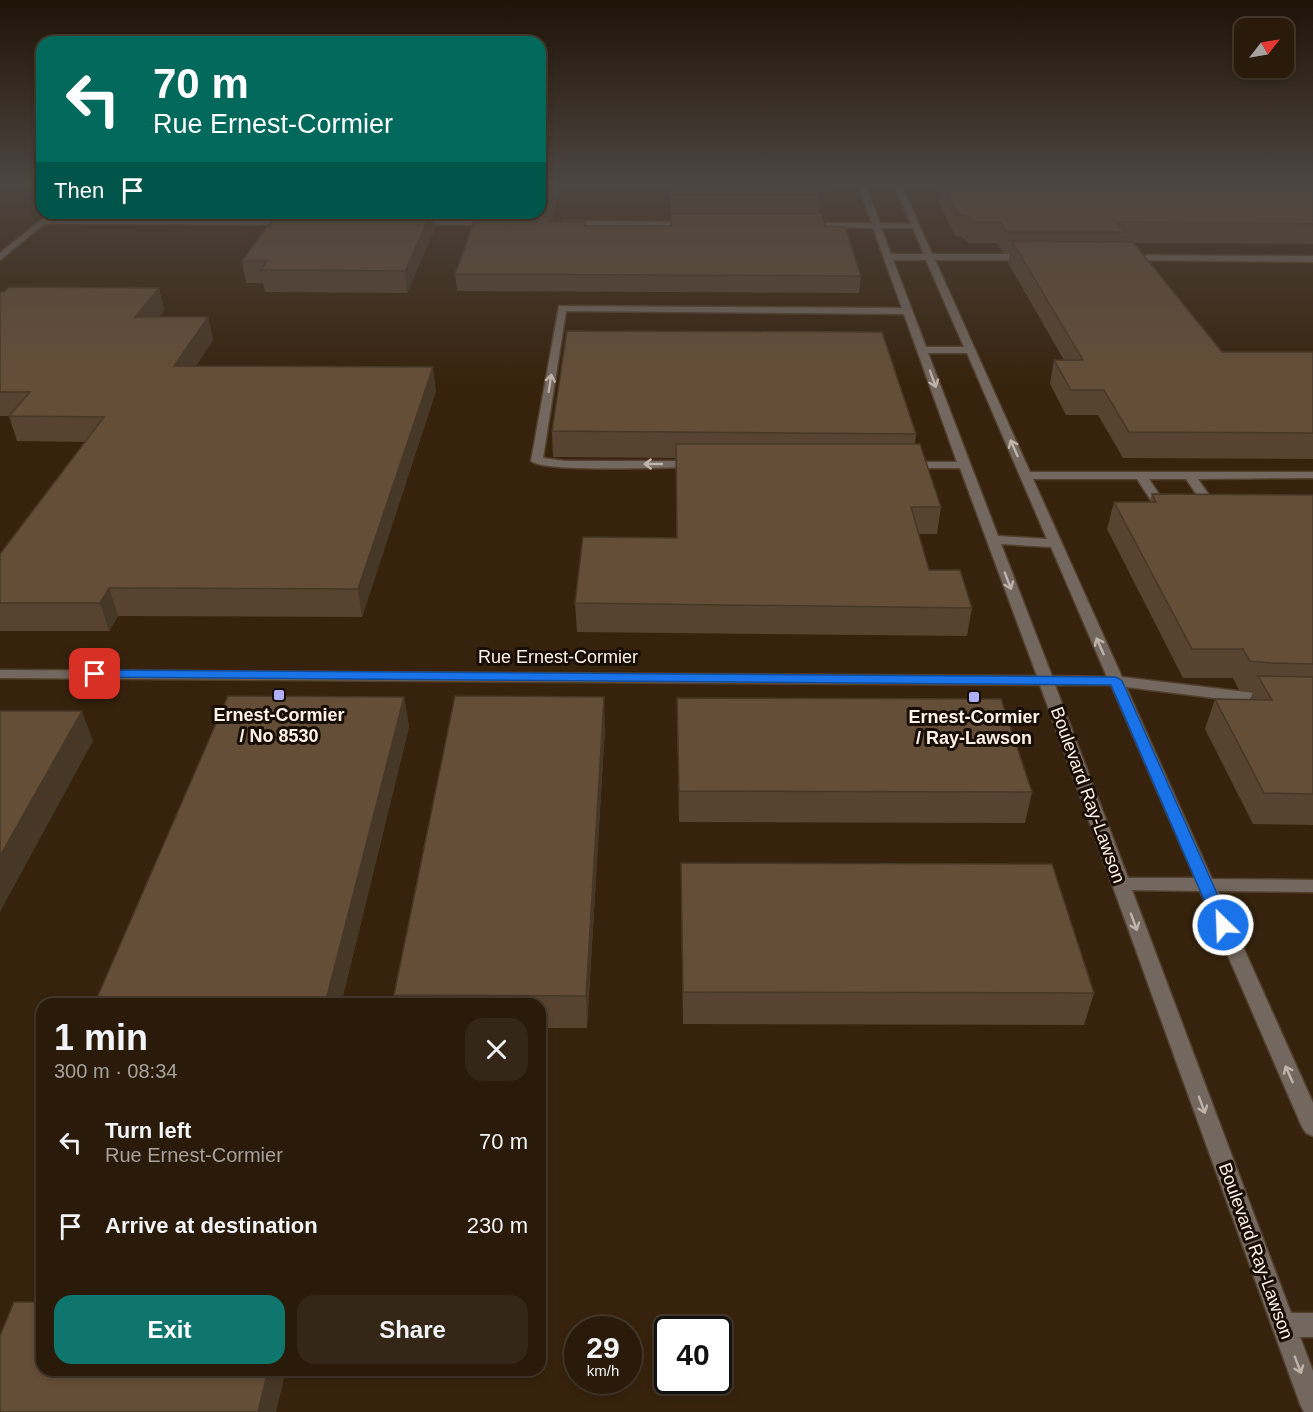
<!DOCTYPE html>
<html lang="en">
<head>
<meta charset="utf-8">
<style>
  :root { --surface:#291a0a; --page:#352718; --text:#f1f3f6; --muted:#a5a19c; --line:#45382b; --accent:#0f766e }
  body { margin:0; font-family:Helvetica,sans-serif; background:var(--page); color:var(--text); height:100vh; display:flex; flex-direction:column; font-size:22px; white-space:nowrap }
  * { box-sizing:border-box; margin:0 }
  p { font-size:20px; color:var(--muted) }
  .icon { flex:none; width:33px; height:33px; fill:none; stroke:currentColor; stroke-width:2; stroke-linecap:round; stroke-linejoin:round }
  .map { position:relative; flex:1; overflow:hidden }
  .details { position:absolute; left:36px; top:998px; width:510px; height:378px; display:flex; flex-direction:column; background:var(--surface); border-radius:18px; box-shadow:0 3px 9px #0003,0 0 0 2px var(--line) }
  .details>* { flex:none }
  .guide { position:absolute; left:36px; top:36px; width:510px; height:183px; border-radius:18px; box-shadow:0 3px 9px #0003,0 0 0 2px var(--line); background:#00695c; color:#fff; overflow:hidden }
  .needle { width:39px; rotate:59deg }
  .controls { position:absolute; left:1234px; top:18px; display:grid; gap:12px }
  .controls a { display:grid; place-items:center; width:60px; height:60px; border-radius:12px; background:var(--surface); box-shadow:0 3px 9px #0003,0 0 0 2px var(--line); font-size:30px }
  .speed { position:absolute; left:564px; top:1316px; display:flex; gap:12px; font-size:30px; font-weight:700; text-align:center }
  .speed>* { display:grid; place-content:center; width:78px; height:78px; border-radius:50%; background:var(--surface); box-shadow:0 3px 9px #0003,0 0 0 2px var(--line); line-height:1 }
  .speed small { font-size:15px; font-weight:400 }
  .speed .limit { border:3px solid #111; border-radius:9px; background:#fff; color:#111 }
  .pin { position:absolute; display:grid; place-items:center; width:51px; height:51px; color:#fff; margin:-26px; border-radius:12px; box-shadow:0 3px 9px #0006 }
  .me { position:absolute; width:66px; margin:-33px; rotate:336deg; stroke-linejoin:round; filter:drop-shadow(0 0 4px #0008) }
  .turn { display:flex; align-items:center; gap:21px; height:126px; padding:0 18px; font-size:27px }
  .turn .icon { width:78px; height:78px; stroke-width:2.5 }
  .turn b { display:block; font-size:42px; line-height:51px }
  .then { display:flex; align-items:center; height:57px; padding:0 18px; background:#0003; gap:12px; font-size:22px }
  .round { display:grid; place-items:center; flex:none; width:63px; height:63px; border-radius:18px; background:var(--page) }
  .overview { display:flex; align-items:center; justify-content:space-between; height:102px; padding:0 18px }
  h1 { font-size:36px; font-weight:700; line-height:45px }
  .primary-button { display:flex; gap:12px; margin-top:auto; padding:12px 18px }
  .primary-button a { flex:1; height:69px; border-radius:18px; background:var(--accent); color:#fff; font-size:24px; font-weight:700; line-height:69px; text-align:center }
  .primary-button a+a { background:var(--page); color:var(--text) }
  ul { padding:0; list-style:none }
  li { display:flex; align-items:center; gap:18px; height:84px; padding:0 18px }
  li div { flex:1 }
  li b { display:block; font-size:22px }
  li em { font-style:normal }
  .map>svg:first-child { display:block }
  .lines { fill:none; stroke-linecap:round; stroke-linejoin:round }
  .minor-casing { stroke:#53402c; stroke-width:3 }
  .minor { fill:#73685f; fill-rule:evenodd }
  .wall { fill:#574330 }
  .shaded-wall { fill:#473727 }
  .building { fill:#654e38; stroke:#473727; stroke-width:1.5 }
  .oneway { stroke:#bfb4aa }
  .route { fill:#1a73e8; stroke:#114b97; stroke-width:1.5 }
  .poi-dot { fill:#aeaefa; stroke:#170e06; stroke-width:2 }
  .labels { text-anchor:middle; stroke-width:6; stroke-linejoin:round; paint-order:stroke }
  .street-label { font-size:18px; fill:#fdf2e8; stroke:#170e06 }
  .poi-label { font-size:18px; font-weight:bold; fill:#fdf2e8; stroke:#170e06 }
</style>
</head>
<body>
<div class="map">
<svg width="1313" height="1412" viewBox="0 0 1313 1412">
  <rect width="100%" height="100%" fill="#37230d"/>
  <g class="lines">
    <defs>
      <g id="minor">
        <path d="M858,186H866L880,223L911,224L894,186H902L932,254H1027L1031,257L1027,260H935L1030,472H1313V478L1198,479L1218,508L1212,512L1208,511L1186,479H1149L1168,508L1162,512L1158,511L1137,479H1033L1122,677L1271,695L1278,700L1271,705L1126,687L1212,879L1313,880V892L1218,891L1313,1103V1136L1306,1133L1302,1127L1200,891L1132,890L1291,1313H1313V1337H1300L1313,1371V1412H1304L1300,1404L1040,685L0,678V670L1037,676L960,468H907L901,465L907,462H957L904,314L566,311L543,458L565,461H697L703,464L697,467C671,467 545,473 531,461L559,306L902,308L873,228L806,227L802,225L806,223H872ZM881,228H913L924,254H891ZM893,260H926L964,347H926ZM928,353H967L1047,539L998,536ZM1001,544L1051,547L1107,677L1052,676ZM1055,685H1111L1195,878H1128Z"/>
        <polygon points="50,213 55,215 50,220 290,221 294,223 290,225 44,224 0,260 0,253"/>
        <polygon points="416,221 494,221 498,223 494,225 413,225 413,221"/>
        <polygon points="566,221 689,222 693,224 689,226 563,225 563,221"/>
        <polygon points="1126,255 1313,256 1313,262 1123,260 1122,258"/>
      </g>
    </defs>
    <use href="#minor" class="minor-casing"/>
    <use href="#minor" class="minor"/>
  </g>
  <g class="wall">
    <polygon points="540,186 559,186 552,220 549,220 549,222 585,226 671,226 670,186 830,186 830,191 818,191 820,200 819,214 825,226 861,276 859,293 457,291 455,274 540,213"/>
    <polygon points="936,186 1313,186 1313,244 1134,243 1222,352 1313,352 1313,459 1123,458 1098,415 1066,415 1050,384 1054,360 1064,360 1008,263 1010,253 1003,253 997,243 969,243 961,236 955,236 939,203 940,194"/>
    <polygon points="333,213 441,213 439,219 434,219 435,228 407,293 265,292 263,283 246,283 242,261 328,220"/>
    <polygon points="159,288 164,310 159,317 208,317 213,340 196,366 436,391 362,617 118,616 109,631 0,631 0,554 85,442 17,441 9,416 0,416 0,292"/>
    <polygon points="552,431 916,434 915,444 941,507 937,534 918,534 929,570 972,608 967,636 577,632 575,603 677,538 676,458 553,457"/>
    <polygon points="1152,494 1313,495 1313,825 1253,824 1205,729 1215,699 1250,699 1253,692 1239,690 1233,678 1183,678 1107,529 1114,502 1150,502"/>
    <polygon points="404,697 409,727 341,1004 99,1004 97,998"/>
    <polygon points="677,698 1032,792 1025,823 679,822"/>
    <polygon points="605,727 587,1028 540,1028 540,1004 396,1004 394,995"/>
    <polygon points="681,863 1094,993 1084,1025 683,1024 681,895"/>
  </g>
  <g class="shaded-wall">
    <polygon points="554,186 559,186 552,220 551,200"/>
    <polygon points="431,213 433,213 435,228 407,293 405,271"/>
    <polygon points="159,288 164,310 141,340 135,317"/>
    <polygon points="208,317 213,340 180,390 174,366"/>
    <polygon points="433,367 436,391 362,617 358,589"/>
    <polygon points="109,588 118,616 109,631 100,603"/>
    <polygon points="404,697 409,727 341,1004 327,1004 326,1000"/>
    <polygon points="604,697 605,727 587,1028 586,996"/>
    <polygon points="82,711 93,741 0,912 0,856"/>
    <polygon points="268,1370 286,1370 276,1412 258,1412"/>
  </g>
  <g class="building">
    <polygon points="540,186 554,186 551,200 540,199"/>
    <polygon points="671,186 817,186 820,200 671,200"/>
    <polygon points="943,186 1313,186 1313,224 1117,222 1125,232 1006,232 1000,222 972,222 964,215 958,215"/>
    <polygon points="333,213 431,213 405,271 261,270 267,261 242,261 272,220 328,220"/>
    <polygon points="477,213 549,213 547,222 585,222 585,226 671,226 671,214 822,214 825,226 845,227 861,276 455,274"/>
    <polygon points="1012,241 1133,242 1222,352 1313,352 1313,433 1129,432 1104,390 1071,390 1054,360 1083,360"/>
    <polygon points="9,287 159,288 135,317 208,317 174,366 433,367 358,589 109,588 100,603 0,603 0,554 104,417 9,416 30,392 0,392 0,292 4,292"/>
    <polygon points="567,331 882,332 916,434 552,431"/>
    <polygon points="676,444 920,444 941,507 911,507 929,570 960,570 972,608 575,603 583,537 677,538"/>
    <polygon points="1152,494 1313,495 1313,664 1271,663 1250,661 1243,649 1192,649 1114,502 1156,502"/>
    <polygon points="1258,676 1313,677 1313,794 1264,793 1215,699 1272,700"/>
    <polygon points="228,696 404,697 326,1000 97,998"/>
    <polygon points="455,696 604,697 586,996 394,995"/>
    <polygon points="677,698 1001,699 1032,792 679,791"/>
    <polygon points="0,711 82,711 0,856"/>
    <polygon points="681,863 1052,864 1094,993 683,992"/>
    <polygon points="14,1302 42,1302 42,1370 268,1370 258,1412 0,1412 0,1336"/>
  </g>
  <defs><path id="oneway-shaft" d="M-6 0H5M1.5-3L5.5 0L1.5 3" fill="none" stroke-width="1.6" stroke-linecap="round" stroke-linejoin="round" transform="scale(1.5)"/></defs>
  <g class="oneway">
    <use href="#oneway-shaft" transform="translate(933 379) rotate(70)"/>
    <use href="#oneway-shaft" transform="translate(550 383) rotate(-81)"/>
    <use href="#oneway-shaft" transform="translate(1014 448) rotate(-114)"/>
    <use href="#oneway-shaft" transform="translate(653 464) rotate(180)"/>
    <use href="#oneway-shaft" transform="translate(1008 581) rotate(69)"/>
    <use href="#oneway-shaft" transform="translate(1100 646) rotate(-114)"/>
    <use href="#oneway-shaft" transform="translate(1134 922) rotate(70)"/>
    <use href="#oneway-shaft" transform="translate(1289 1074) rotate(-114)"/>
    <use href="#oneway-shaft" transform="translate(1202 1105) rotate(70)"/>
    <use href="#oneway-shaft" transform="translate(1298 1365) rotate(69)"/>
  </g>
  <linearGradient id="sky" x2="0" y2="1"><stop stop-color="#1e1307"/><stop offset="0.48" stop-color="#4d4540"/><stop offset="1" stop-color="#4d4540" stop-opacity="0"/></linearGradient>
  <rect width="1313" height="384" fill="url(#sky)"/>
  <polygon class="route" points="95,670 1116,677 1122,681 1231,925 1229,929 1223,931 1217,929 1215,925 1111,685 90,677 88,674 90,671"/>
  <g class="poi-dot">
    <rect x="273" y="689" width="12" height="12" rx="3"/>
    <rect x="968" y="691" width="12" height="12" rx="3"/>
  </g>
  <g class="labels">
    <g class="street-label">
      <text x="558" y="663">Rue Ernest-Cormier</text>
      <text transform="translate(1088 795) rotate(70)" y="6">Boulevard Ray-Lawson</text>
      <text transform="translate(1256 1251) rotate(70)" y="6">Boulevard Ray-Lawson</text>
    </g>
    <g class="poi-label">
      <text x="279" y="721">Ernest-Cormier<tspan x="279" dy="21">/ No 8530</tspan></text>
      <text x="974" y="723">Ernest-Cormier<tspan x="974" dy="21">/ Ray-Lawson</tspan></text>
    </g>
  </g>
</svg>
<div class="controls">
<a><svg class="needle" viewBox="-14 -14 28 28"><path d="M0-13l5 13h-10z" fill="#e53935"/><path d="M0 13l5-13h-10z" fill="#a5a19c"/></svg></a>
</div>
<div class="speed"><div>29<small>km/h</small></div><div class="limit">40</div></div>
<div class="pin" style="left:95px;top:674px;background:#d93025"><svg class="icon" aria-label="arrive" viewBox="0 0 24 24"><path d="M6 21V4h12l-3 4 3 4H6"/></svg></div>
<svg class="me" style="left:1223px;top:925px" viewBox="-20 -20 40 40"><circle r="17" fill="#1a73e8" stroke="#fff" stroke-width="3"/><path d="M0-11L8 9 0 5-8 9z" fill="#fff"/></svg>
<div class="guide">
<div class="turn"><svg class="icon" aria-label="left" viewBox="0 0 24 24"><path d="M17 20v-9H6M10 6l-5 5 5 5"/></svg><div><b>70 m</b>Rue Ernest-Cormier</div></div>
<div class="then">Then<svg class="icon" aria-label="arrive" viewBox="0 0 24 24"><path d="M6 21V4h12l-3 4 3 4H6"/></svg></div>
</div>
<section class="details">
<div class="overview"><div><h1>1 min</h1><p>300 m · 08:34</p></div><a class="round"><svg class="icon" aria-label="close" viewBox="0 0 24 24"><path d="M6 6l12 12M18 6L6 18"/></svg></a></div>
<ul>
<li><svg class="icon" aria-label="left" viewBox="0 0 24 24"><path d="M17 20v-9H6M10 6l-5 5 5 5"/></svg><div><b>Turn left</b><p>Rue Ernest-Cormier</p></div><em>70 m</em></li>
<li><svg class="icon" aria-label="arrive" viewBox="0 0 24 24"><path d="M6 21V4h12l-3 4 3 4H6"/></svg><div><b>Arrive at destination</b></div><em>230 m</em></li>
</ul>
<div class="primary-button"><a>Exit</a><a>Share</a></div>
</section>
</div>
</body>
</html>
